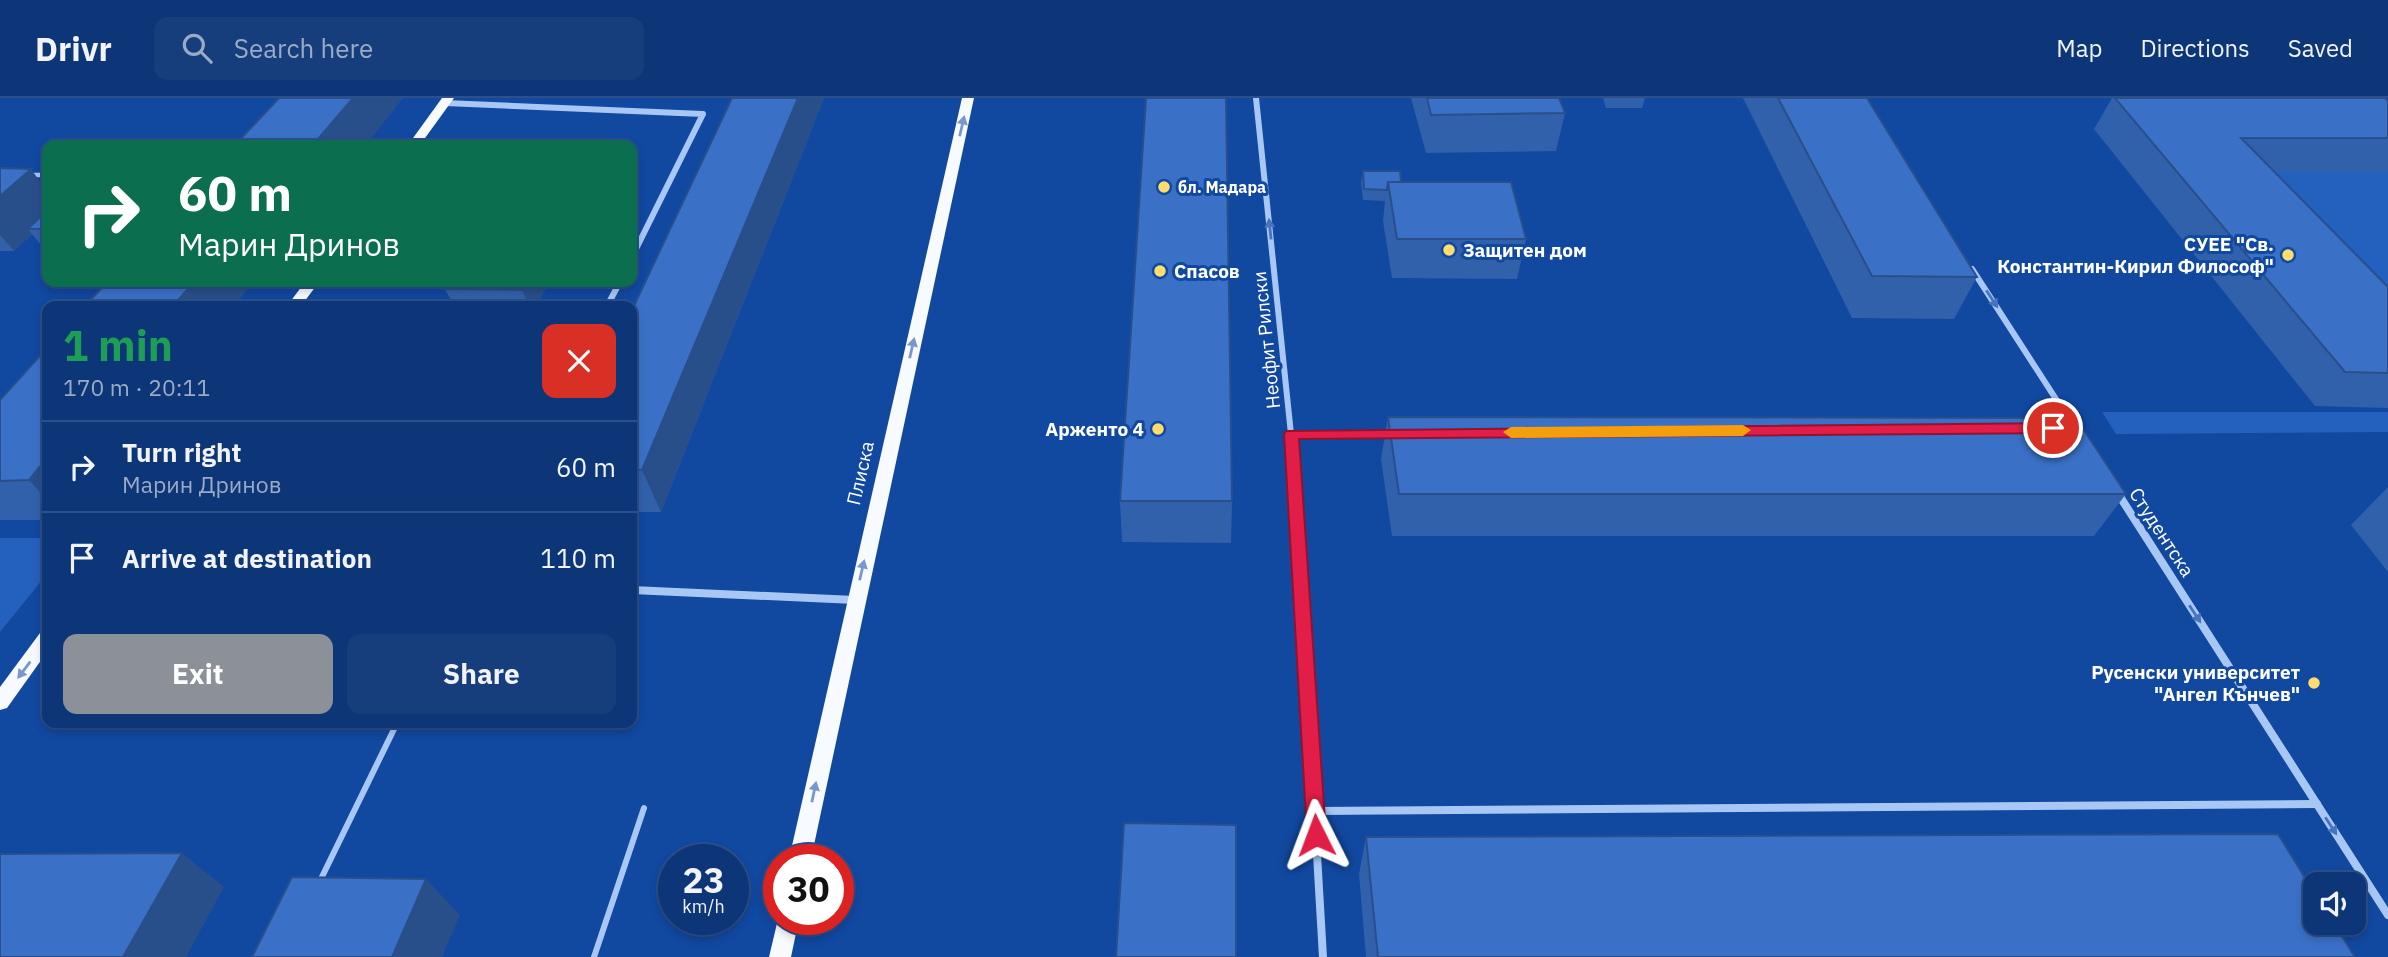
<!DOCTYPE html>
<html lang="en">
<head>
<meta charset="utf-8">
<style>
  :root { --surface:#0d3678; --page:#163e7d; --text:#f1f3f6; --muted:#9aabc6; --line:#2d508a; --accent:#8c9099 }
  body { margin:0; font-family:"IBM Plex Sans",sans-serif; background:var(--page); color:var(--text); height:100vh; display:flex; flex-direction:column; font-size:26px; white-space:nowrap }
  * { box-sizing:border-box; margin:0 }
  p { font-size:23px; color:var(--muted) }
  .icon { flex:none; width:38px; height:38px; fill:none; stroke:currentColor; stroke-width:2; stroke-linecap:round; stroke-linejoin:round }
  .map { position:relative; flex:1; overflow:hidden }
  .side { position:absolute; left:42px; top:203px; width:595px; height:427px; display:flex; flex-direction:column; background:var(--surface); border-radius:14px; box-shadow:0 4px 10px #0003,0 0 0 2px var(--line) }
  .side>* { flex:none }
  .hud { position:absolute; left:42px; top:42px; width:595px; height:147px; border-radius:14px; box-shadow:0 4px 10px #0003,0 0 0 2px var(--line); background:#0b6e4f; color:#fff; overflow:hidden }
  .buttons { position:absolute; left:2303px; top:774px; display:grid; gap:14px }
  .buttons a { display:grid; place-items:center; width:63px; height:63px; border-radius:14px; background:var(--surface); box-shadow:0 4px 10px #0003,0 0 0 2px var(--line); font-size:35px }
  .speed { position:absolute; left:658px; top:746px; display:flex; gap:14px; font-size:35px; font-weight:700; text-align:center }
  .speed>* { display:grid; place-content:center; width:91px; height:91px; border-radius:50%; background:var(--surface); box-shadow:0 4px 10px #0003,0 0 0 2px var(--line); line-height:1 }
  .speed small { font-size:18px; font-weight:400 }
  .speed .limit { border:10px solid #d22; background:#fff; color:#111 }
  .pin { position:absolute; display:grid; place-items:center; width:60px; height:60px; color:#fff; margin:-30px; border:4px solid #fff; border-radius:50%; box-shadow:0 2px 7px #0007 }
  .me { position:absolute; width:77px; margin:-38px; rotate:357deg; stroke-linejoin:round; filter:drop-shadow(0 0 5px #0008) }
  .turn { display:flex; align-items:center; gap:24px; height:147px; padding:0 21px; font-size:32px }
  .turn .icon { width:91px; height:91px; stroke-width:2.5 }
  .turn b { display:block; font-size:49px; line-height:60px }
  .round { display:grid; place-items:center; flex:none; width:74px; height:74px; border-radius:14px; background:var(--page) }
  .overview { display:flex; align-items:center; justify-content:space-between; height:119px; padding:0 21px }
  h1 { font-size:42px; font-weight:700; line-height:52px; color:#1e9e55 }
  .action { display:flex; gap:14px; margin-top:auto; padding:14px 21px }
  .action a { flex:1; height:80px; border-radius:14px; background:var(--accent); color:#fff; font-size:28px; font-weight:700; line-height:80px; text-align:center }
  .action a+a { background:var(--page); color:var(--text) }
  ul { padding:0; list-style:none }
  li { display:flex; align-items:center; gap:21px; height:91px; padding:0 21px; border-top:2px solid var(--line) }
  li div { flex:1 }
  li b { display:block; font-size:26px }
  li em { font-style:normal }
  header { display:flex; align-items:center; gap:42px; box-sizing:border-box; height:98px; padding:0 35px; background:var(--surface); border-bottom:2px solid var(--line) }
  header strong { font-size:33px }
  nav { display:flex; gap:38px; margin-inline-start:auto; font-size:24px }
  .search { width:490px; height:63px; background:var(--page); display:flex; align-items:center; gap:18px; box-sizing:border-box; padding:0 24px; border-radius:14px; color:var(--muted); font-size:26px }
  .map>svg:first-child { display:block }
  .green { fill:#2461be }
  .lines { fill:none; stroke-linecap:round; stroke-linejoin:round }
  .lane-far1 { stroke:#a9c7f5; stroke-width:4.5 }
  .lane { stroke:#a9c7f5; stroke-width:6 }
  .street-far1 { stroke:#a9c7f5; stroke-width:6 }
  .street { stroke:#a9c7f5; stroke-width:8 }
  .primary { fill:#f7faff; fill-rule:evenodd }
  .wall { fill:#3261ab }
  .shaded-wall { fill:#294f8b }
  .building { fill:#3a71c7; stroke:#294f8b; stroke-width:2 }
  .oneway { fill:#7898cb }
  .oneway2 { fill:#4674be }
  .route { fill:#e11d48; stroke:#92132f; stroke-width:2 }
  .slow { fill:#f59e0b }
  .poi-dot { fill:#ffdd6d; stroke:#1148a0; stroke-width:2.5 }
  .labels { text-anchor:middle; stroke-width:6; stroke-linejoin:round; paint-order:stroke }
  .far-poi-label { font-size:16px; font-weight:bold; fill:#fff; stroke:#1148a0; text-anchor:start }
  .poi-label { font-size:19px; font-weight:bold; fill:#fff; stroke:#1148a0; text-anchor:end }
  .street-label { font-size:19px; fill:#fff; stroke:#1148a0 }
</style>
</head>
<body>
<header>
<strong>Drivr</strong>
<div class="search"><svg class="icon" aria-label="search" viewBox="0 0 24 24"><circle cx="10" cy="10" r="6"/><path d="M15 15l6 6"/></svg>Search here</div>
<nav><a>Map</a><a>Directions</a><a>Saved</a></nav>
</header>
<div class="map">
<svg width="2388" height="859" viewBox="0 0 2388 859">
  <rect width="100%" height="100%" fill="#1148a0"/>
  <g class="green">
    <polygon points="2219,73 2388,73 2388,254"/>
    <polygon points="2102,314 2388,314 2388,334 2116,336"/>
    <polygon points="0,440 47,440 47,476 0,534"/>
  </g>
  <g class="lines">
    <polyline class="lane-far1" points="31,77 47,77"/>
    <g class="lane">
      <polyline points="319,785 397,625"/>
      <polyline points="594,859 644,710"/>
    </g>
    <g class="street-far1">
      <polyline points="1256,0 1294,365"/>
      <polyline points="445,5 703,16 632,159"/>
      <polyline points="1972,171 2072,326"/>
      <polyline points="607,208 620,184"/>
      <polyline points="1292,336 1392,335"/>
    </g>
    <g class="street">
      <polyline points="1294,363 1323,859"/>
      <polyline points="2117,394 2388,817"/>
      <polyline points="632,492 855,502"/>
      <polyline points="1315,713 2317,706"/>
    </g>
    <g class="primary">
      <polygon points="442,0 454,0 420,47 408,47"/>
      <polygon points="962,0 974,0 811,761 789,761"/>
      <polygon points="305,184 319,184 301,208 287,208"/>
      <polygon points="47,533 47,554 7,610 0,612 0,589 40,535"/>
      <polygon points="779,817 779,821 799,821 791,859 769,859"/>
    </g>
  </g>
  <g class="wall">
    <polygon points="732,0 824,0 661,414 632,414 632,212"/>
    <polygon points="1411,0 1559,0 1565,15 1556,53 1426,55"/>
    <polygon points="1603,0 1645,0 1642,10 1606,10"/>
    <polygon points="1743,0 1867,0 1977,179 1954,221 1852,220"/>
    <polygon points="2112,0 2385,0 2388,3 2388,73 2274,73 2388,189 2388,310 2315,308 2094,31"/>
    <polygon points="0,70 47,93 47,152 45,152 32,136 14,153 0,153"/>
    <polygon points="1363,73 1401,84 1526,141 1517,181 1392,180 1383,123 1385,103 1363,102 1361,84"/>
    <polygon points="450,184 550,184 535,208 454,208 445,191"/>
    <polygon points="47,250 47,422 0,422 0,302"/>
    <polygon points="1388,319 2126,396 2094,438 1392,438 1381,361"/>
    <polygon points="2388,389 2388,474 2351,427"/>
    <polygon points="1120,403 1232,403 1231,445 1122,444"/>
    <polygon points="1366,739 2355,859 1366,859 1359,776"/>
  </g>
  <g class="shaded-wall">
    <polygon points="353,0 403,0 366,47 313,47"/>
    <polygon points="798,0 824,0 661,414 642,372"/>
    <polygon points="31,71 47,93 47,122 28,131 32,136 14,153 0,137 0,98"/>
    <polygon points="194,184 253,184 234,208 173,208"/>
    <polygon points="527,184 550,184 535,208 529,208 522,192"/>
    <polygon points="47,360 47,402 29,382"/>
    <polygon points="182,755 224,789 186,859 123,859"/>
    <polygon points="426,781 460,817 442,859 392,859"/>
  </g>
  <g class="building">
    <polygon points="279,0 353,0 313,47 235,47"/>
    <polygon points="732,0 798,0 642,372 632,372 632,212"/>
    <polygon points="1146,0 1226,0 1232,403 1120,403"/>
    <polygon points="1427,0 1559,0 1565,15 1431,17"/>
    <polygon points="1778,0 1867,0 1977,179 1872,178"/>
    <polygon points="2115,0 2385,0 2388,3 2388,40 2241,40 2388,189 2388,275 2345,274"/>
    <polygon points="0,70 31,71 0,98"/>
    <polygon points="1363,73 1400,73 1401,84 1388,84 1387,92 1364,91"/>
    <polygon points="1388,84 1511,84 1526,141 1397,141"/>
    <polygon points="47,112 47,131 28,131"/>
    <polygon points="107,184 194,184 173,208 85,208"/>
    <polygon points="450,184 527,184 522,192 445,191"/>
    <polygon points="47,250 47,360 29,382 0,383 0,302"/>
    <polygon points="1388,319 2076,320 2126,396 1399,396"/>
    <polygon points="1124,725 1236,727 1236,859 1116,859"/>
    <polygon points="2278,736 2315,796 2315,824 2333,824 2355,859 1378,859 1366,739"/>
    <polygon points="182,755 123,859 0,859 0,756"/>
    <polygon points="292,779 426,781 392,859 252,859"/>
  </g>
  <defs><path id="oneway-solid" d="M-6-.8H1V-3.2L6.5 0L1 3.2V.8H-6Z" transform="scale(1.75)"/></defs>
  <g class="oneway">
    <use href="#oneway-solid" transform="translate(962 28) rotate(-77)"/>
    <use href="#oneway-solid" transform="translate(912 250) rotate(-77)"/>
    <use href="#oneway-solid" transform="translate(862 472) rotate(-77)"/>
    <use href="#oneway-solid" transform="translate(24 572) rotate(127)"/>
    <use href="#oneway-solid" transform="translate(814 694) rotate(-78)"/>
  </g>
  <g class="oneway2">
    <use href="#oneway-solid" transform="translate(1270 131) rotate(-96)"/>
    <use href="#oneway-solid" transform="translate(1992 201) rotate(57)"/>
    <use href="#oneway-solid" transform="translate(2195 516) rotate(57)"/>
    <use href="#oneway-solid" transform="translate(2331 728) rotate(57)"/>
  </g>
  <polygon class="route" points="2053,325 2060,330 2053,335 1299,341 1326,737 1323,744 1316,746 1309,744 1307,737 1284,336 1286,333"/>
  <polygon class="slow" points="1743,327 1751,332 1743,338 1511,340 1503,334 1511,329"/>
  <g class="poi-dot">
    <circle cx="1164" cy="89" r="7"/>
    <circle cx="1449" cy="152" r="7"/>
    <circle cx="2288" cy="157" r="7"/>
    <circle cx="1160" cy="173" r="7"/>
    <circle cx="1158" cy="331" r="7"/>
    <circle cx="2314" cy="585" r="7"/>
  </g>
  <g class="labels">
    <g class="far-poi-label">
      <text x="1178" y="95">бл. Мадара</text>
    </g>
    <g class="poi-label">
      <text x="2274" y="153">СУЕЕ "Св.<tspan x="2274" dy="22">Константин-Кирил Философ"</tspan></text>
      <text x="1463" y="159" text-anchor="start">Защитен дом</text>
      <text x="1174" y="180" text-anchor="start">Спасов</text>
      <text x="1144" y="338">Арженто 4</text>
      <text x="2300" y="581">Русенски университет<tspan x="2300" dy="22">"Ангел Кънчев"</tspan></text>
    </g>
    <g class="street-label">
      <text transform="translate(1266 242) rotate(-96)" y="7">Неофит Рилски</text>
      <text transform="translate(860 375) rotate(-77)" y="7">Плиска</text>
      <text transform="translate(2162 434) rotate(57)" y="7">Студентска</text>
    </g>
  </g>
</svg>
<div class="buttons">
<a><svg class="icon" aria-label="sound" viewBox="0 0 24 24"><path d="M4 9h4l5-4v14l-5-4H4zM17 9q2 3 0 6"/></svg></a>
</div>
<div class="speed"><div>23<small>km/h</small></div><div class="limit">30</div></div>
<div class="pin" style="left:2053px;top:330px;background:#d93025"><svg class="icon" aria-label="arrive" viewBox="0 0 24 24"><path d="M6 21V4h12l-3 4 3 4H6"/></svg></div>
<svg class="me" style="left:1316px;top:737px" viewBox="-20 -20 40 40"><path d="M0-17L14 15 0 8-14 15z" fill="#e11d48" stroke="#fff" stroke-width="4"/></svg>
<div class="hud">
<div class="turn"><svg class="icon" aria-label="right" viewBox="0 0 24 24"><path d="M7 20v-9h11M14 6l5 5-5 5"/></svg><div><b>60 m</b>Марин Дринов</div></div>
</div>
<section class="side">
<div class="overview"><div><h1>1 min</h1><p>170 m · 20:11</p></div><a class="round" style="background:#d93025;color:#fff"><svg class="icon" aria-label="close" viewBox="0 0 24 24"><path d="M6 6l12 12M18 6L6 18"/></svg></a></div>
<ul>
<li><svg class="icon" aria-label="right" viewBox="0 0 24 24"><path d="M7 20v-9h11M14 6l5 5-5 5"/></svg><div><b>Turn right</b><p>Марин Дринов</p></div><em>60 m</em></li>
<li><svg class="icon" aria-label="arrive" viewBox="0 0 24 24"><path d="M6 21V4h12l-3 4 3 4H6"/></svg><div><b>Arrive at destination</b></div><em>110 m</em></li>
</ul>
<div class="action"><a>Exit</a><a>Share</a></div>
</section>
</div>
</body>
</html>
